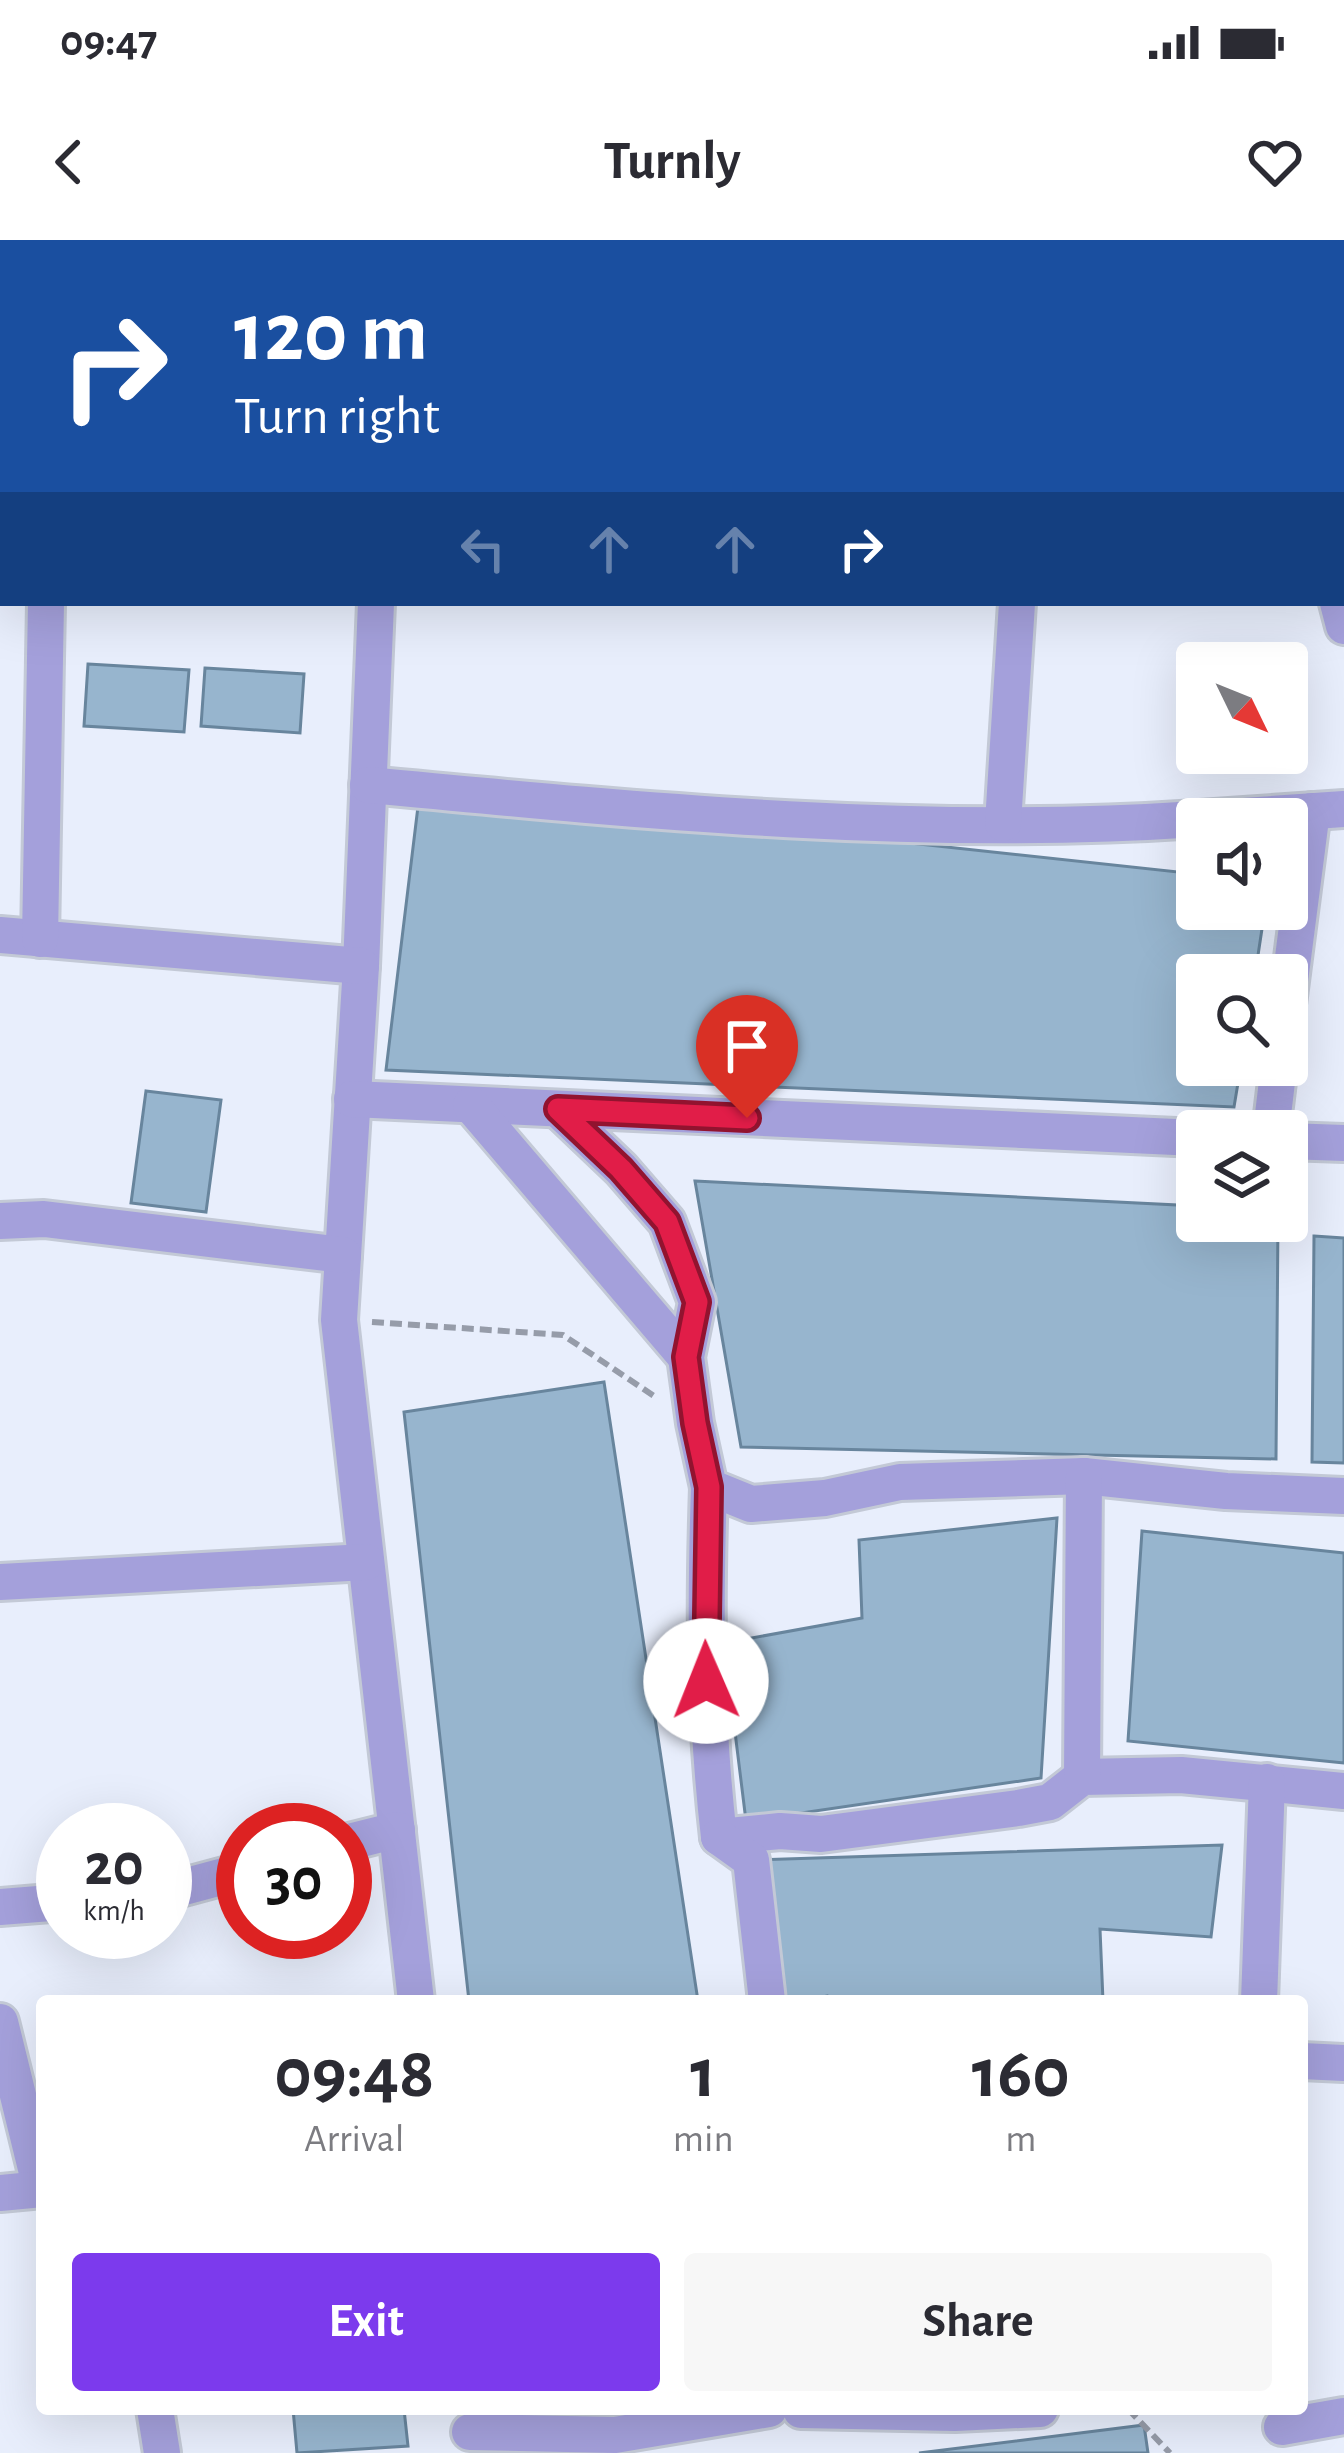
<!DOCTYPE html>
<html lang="en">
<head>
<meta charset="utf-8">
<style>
  :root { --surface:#fff; --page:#f7f7f7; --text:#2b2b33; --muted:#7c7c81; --accent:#7c3aed }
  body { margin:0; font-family:"Alegreya Sans",sans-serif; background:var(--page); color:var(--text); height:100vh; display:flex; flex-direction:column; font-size:45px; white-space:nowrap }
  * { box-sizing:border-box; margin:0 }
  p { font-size:39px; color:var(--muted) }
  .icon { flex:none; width:66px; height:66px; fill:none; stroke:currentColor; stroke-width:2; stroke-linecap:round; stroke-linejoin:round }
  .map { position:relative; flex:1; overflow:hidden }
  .details { position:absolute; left:36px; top:1755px; width:1272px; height:420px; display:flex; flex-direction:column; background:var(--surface); border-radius:12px; box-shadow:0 12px 48px #0002 }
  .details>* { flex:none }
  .banner { position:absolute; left:0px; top:0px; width:1344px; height:366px; box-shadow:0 12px 48px #0002; background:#1a4fa0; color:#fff; overflow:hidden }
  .needle { width:78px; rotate:133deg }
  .controls { position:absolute; left:1176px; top:402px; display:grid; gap:24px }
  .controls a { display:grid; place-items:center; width:132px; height:132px; border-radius:12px; background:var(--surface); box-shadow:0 12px 48px #0002; font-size:60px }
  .speed { position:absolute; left:36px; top:1563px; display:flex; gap:24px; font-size:60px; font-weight:700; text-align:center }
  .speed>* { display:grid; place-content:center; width:156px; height:156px; border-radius:50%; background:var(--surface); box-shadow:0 12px 48px #0002; line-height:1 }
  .speed small { font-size:30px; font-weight:400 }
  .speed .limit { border:18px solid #d22; background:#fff; color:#111 }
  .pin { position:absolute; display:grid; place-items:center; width:102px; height:102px; color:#fff; margin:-123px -51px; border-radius:50% 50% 50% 0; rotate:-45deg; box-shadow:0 0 12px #0007 }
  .pin .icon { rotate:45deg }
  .me { position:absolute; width:132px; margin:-66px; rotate:359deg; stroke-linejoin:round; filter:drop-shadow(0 0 9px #0008) }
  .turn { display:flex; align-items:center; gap:42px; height:252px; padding:0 36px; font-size:54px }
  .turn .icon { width:156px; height:156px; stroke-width:2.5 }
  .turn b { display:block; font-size:84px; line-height:102px }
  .lanes { display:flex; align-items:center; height:114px; padding:0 36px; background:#0003; justify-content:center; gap:60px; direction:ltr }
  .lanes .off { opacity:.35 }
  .eta { display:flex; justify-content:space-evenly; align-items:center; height:204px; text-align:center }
  .eta b { font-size:72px; font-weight:700; line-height:84px }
  .action { display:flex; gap:24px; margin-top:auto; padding:24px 36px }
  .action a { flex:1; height:138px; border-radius:12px; background:var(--accent); color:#fff; font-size:48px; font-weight:700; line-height:138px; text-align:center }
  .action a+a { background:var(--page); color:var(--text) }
  .status { display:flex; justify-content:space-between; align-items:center; height:84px; padding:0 60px; background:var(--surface); direction:ltr }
  .status svg { height:33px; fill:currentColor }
  header { display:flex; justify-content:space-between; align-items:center; height:156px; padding:0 36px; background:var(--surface); font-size:54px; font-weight:700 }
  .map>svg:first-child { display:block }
  .building { fill:#97b5ce; stroke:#68859d; stroke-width:3 }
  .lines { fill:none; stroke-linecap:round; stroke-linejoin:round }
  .street-casing { stroke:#c3c9d6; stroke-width:42 }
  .path { stroke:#969ca9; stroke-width:6; stroke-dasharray:12 6; stroke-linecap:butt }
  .street { stroke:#a4a0db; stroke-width:36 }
  .route-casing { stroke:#92132f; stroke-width:30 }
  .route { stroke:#e11d48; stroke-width:21 }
</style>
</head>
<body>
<div class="status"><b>09:47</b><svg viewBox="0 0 49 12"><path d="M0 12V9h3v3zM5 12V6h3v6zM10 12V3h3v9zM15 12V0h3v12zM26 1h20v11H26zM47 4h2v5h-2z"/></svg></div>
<header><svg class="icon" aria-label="back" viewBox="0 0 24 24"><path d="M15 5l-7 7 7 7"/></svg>Turnly<svg class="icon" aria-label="heart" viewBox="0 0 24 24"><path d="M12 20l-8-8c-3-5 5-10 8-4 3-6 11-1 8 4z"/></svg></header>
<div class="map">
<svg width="1344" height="2213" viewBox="0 0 1344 2213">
  <rect width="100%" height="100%" fill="#e8eefc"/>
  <g class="building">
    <polygon points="260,0 337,0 260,3"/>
    <rect x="764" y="0" width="76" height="3"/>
    <polygon points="88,424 189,430 184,492 84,486"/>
    <polygon points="205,428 304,434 300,493 201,486"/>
    <polygon points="420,550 1197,634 1197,669 1265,669 1255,735 1197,735 1197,825 1241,825 1234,867 386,830"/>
    <polygon points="146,851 221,860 206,972 131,963"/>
    <polygon points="695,941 1197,966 1197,981 1278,981 1276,1219 741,1207"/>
    <polygon points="1314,996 1344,998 1344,1223 1312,1222"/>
    <polygon points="604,1142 698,1761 469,1761 404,1172"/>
    <polygon points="1057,1278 1041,1538 746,1581 724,1403 862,1378 859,1300"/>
    <polygon points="1142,1291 1344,1313 1344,1523 1128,1501"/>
    <polygon points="1222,1605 1211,1697 1100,1689 1103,1761 828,1761 827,1756 803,1761 767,1761 751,1620"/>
    <polygon points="293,2169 404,2169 408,2206 297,2213"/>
    <polygon points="1144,2185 1148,2213 919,2213"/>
  </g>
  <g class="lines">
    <defs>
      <g id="street">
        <polyline points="1054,0 1055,3"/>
        <polyline points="392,3 392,0"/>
        <polyline points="1341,6 1342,0"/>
        <polyline points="0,127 3,127"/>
        <polyline points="1341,130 1344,132"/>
        <polyline points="1341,257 1344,256"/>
        <polyline points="376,363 361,726 339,1080 416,1761"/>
        <polyline points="1338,363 1344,386"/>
        <path d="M368,545C643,571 921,598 1197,579"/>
        <polyline points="1200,579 1344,569"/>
        <polyline points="1003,583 1017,363"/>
        <polyline points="0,695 361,726"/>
        <polyline points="40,699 46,363"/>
        <polyline points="1287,764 1312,571"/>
        <polyline points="352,859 1197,898"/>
        <polyline points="471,865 686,1117"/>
        <polyline points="558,869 621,929 667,982 697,1062 686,1117 695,1183 709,1247 751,1264 825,1258 900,1242 1084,1236 1226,1251 1344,1256"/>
        <polyline points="1271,891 1279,825"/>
        <polyline points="1287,901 1344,903"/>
        <polyline points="0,981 44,979 343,1015"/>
        <path d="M709,1247C705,1368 705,1476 719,1597L780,1591L821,1594L1018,1568L1050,1562L1082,1537L1181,1535L1344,1551"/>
        <polyline points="0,1342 366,1322"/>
        <polyline points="1082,1537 1084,1236"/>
        <polyline points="719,1597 751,1620 767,1761"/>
        <polyline points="345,1603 397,1590"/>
        <polyline points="165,1652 243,1631"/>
        <polyline points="0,1667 63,1662"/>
        <polyline points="1259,1761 1267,1542"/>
        <polyline points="0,1782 41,1949"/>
        <polyline points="1302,1821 1344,1823"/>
        <polyline points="0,1953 42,1949"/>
        <polyline points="155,2169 162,2213"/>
        <polyline points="801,2170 955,2173 1040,2169"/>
        <polyline points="1282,2187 1344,2176"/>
        <polyline points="470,2192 615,2195 769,2169"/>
      </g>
    </defs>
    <use href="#street" class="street-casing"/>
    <g class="path">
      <polyline points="372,1082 563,1095 657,1158"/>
      <polyline points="1128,2169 1170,2213"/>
    </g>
    <use href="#street" class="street"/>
  </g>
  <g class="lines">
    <defs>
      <polyline id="route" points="706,1441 709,1247 695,1183 686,1117 697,1062 667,982 621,929 558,869 747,878"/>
    </defs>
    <use href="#route" class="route-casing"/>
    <use href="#route" class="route"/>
  </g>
</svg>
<div class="controls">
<a><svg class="needle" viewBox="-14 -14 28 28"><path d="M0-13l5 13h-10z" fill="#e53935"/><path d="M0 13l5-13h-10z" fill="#7c7c81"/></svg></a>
<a><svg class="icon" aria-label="sound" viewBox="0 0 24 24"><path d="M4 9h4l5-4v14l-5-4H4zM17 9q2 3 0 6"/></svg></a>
<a><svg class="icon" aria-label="search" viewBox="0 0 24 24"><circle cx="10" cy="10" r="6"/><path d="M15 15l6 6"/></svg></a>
<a><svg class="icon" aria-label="layers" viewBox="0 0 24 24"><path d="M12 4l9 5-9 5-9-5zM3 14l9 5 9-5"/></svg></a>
</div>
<div class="speed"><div>20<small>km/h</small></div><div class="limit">30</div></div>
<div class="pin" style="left:747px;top:878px;background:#d93025"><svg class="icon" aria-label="arrive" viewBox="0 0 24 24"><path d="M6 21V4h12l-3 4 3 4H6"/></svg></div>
<svg class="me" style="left:706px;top:1441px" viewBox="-20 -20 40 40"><circle r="19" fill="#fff"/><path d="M0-13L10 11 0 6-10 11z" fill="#e11d48"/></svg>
<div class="banner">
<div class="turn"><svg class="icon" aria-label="right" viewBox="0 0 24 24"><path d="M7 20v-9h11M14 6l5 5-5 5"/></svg><div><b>120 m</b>Turn right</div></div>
<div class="lanes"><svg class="icon off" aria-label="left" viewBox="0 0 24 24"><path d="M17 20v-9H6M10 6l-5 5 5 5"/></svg><svg class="icon off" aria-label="ahead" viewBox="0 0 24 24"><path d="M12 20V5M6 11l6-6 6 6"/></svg><svg class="icon off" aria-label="ahead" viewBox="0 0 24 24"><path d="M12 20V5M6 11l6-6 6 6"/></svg><svg class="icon" aria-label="right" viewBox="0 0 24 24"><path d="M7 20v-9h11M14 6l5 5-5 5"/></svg></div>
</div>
<section class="details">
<div class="eta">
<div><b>09:48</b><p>Arrival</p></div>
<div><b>1</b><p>min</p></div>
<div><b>160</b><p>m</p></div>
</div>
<div class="action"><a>Exit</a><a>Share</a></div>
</section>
</div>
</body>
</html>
